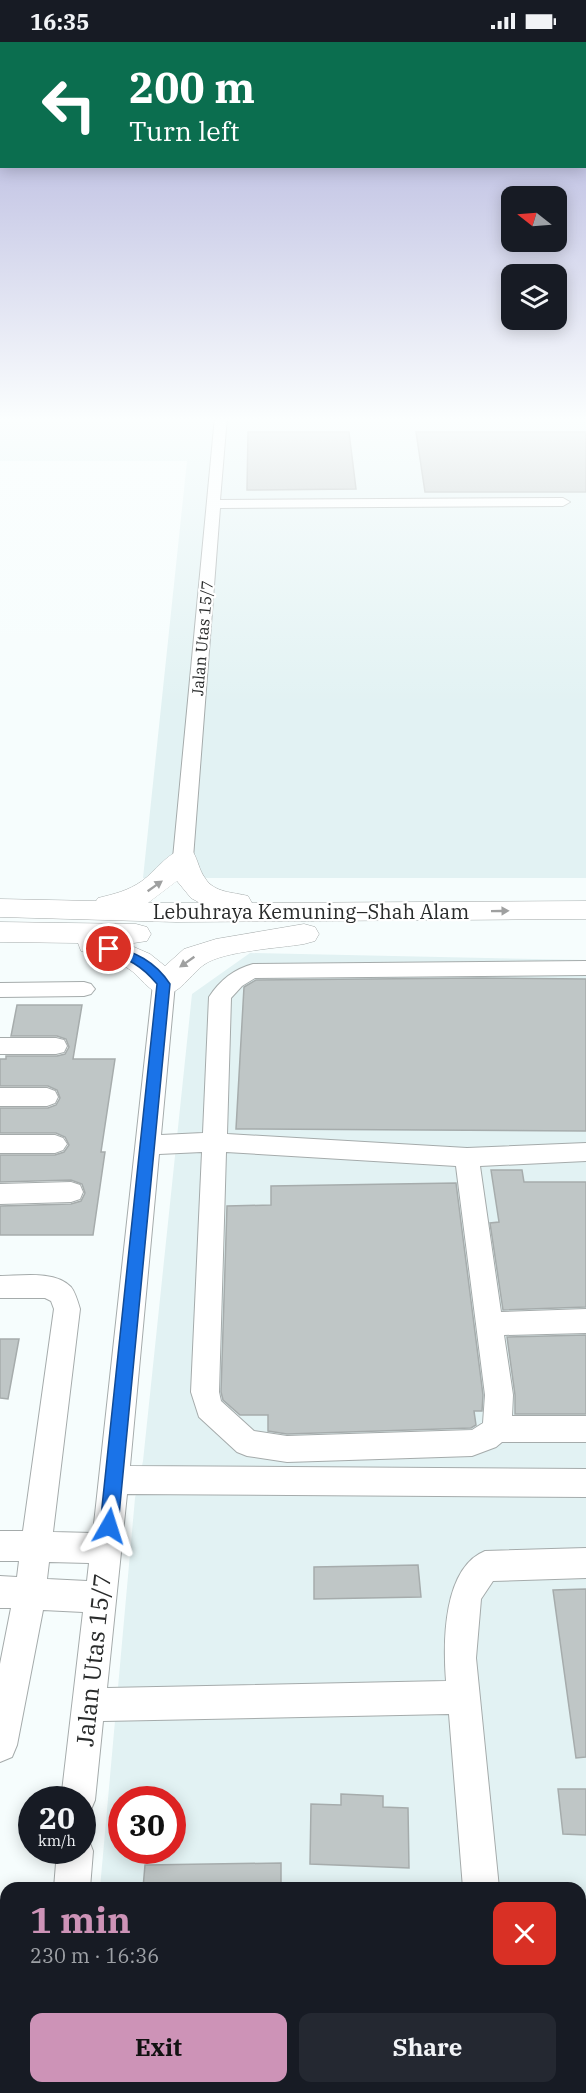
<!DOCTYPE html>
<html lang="en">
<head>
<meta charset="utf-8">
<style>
  :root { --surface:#171b24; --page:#242831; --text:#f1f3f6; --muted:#9ea1a6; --accent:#cd93b7 }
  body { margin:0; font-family:"IBM Plex Serif",serif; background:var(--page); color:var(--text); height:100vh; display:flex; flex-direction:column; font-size:22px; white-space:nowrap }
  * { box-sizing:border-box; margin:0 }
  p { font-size:20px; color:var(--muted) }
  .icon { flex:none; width:33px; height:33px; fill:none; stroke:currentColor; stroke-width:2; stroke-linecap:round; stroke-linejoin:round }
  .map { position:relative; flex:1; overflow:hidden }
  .panel { position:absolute; left:0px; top:1840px; width:586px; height:212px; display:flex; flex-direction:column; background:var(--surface); border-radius:18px 18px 0 0; box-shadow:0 3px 15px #0003 }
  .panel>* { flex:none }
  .top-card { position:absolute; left:0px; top:0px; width:586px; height:126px; box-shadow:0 3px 15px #0003; background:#0b6e4f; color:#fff; overflow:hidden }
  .needle { width:39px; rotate:287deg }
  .tools { position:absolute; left:501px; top:144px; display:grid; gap:12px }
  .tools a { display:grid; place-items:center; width:66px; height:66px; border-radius:12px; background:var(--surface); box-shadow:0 3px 15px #0003; font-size:30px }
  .speed { position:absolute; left:18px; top:1744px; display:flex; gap:12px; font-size:30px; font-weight:700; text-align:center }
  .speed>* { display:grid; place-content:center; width:78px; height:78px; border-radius:50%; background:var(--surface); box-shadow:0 3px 15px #0003; line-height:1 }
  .speed small { font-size:15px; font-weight:400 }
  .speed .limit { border:9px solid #d22; background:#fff; color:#111 }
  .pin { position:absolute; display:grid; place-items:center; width:51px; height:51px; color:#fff; margin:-26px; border:3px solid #fff; border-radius:50%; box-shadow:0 2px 6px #0007 }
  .me { position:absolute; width:66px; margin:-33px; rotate:6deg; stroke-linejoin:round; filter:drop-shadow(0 0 4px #0008) }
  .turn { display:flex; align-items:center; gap:21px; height:126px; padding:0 30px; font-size:27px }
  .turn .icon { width:78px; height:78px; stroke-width:2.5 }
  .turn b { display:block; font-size:42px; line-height:51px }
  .round { display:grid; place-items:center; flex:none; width:63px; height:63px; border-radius:12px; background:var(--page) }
  .overview { display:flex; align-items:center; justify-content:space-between; height:102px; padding:0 30px }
  h1 { font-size:36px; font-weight:700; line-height:45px; color:var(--accent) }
  .button { display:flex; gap:12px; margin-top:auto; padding:12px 30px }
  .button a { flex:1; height:69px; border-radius:12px; background:var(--accent); color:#111; font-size:24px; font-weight:700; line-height:69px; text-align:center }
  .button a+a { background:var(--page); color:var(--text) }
  .status { display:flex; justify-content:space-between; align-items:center; height:42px; padding:0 30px; background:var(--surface); direction:ltr }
  .status svg { height:16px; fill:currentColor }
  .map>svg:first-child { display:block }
  .built { fill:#e2f2f3; fill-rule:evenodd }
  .building { fill:#bfc6c6; stroke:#a6acac; stroke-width:1.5 }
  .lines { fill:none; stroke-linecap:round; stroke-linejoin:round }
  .minor-casing { stroke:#a5abab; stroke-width:2 }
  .highway-casing { stroke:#a5abab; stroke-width:1 }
  .minor { fill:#fff; fill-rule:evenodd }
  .highway { fill:#fff; fill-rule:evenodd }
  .oneway { fill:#9fa0a0 }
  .route { fill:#1a73e8; stroke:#114b97; stroke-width:1.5 }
  .labels { text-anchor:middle; stroke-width:4.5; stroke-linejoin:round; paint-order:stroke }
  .far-street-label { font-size:16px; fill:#292b2b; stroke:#fff }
  .street-label { font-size:20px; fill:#292b2b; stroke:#fff }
  .near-street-label { font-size:24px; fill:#292b2b; stroke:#fff }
</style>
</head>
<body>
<div class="status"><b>16:35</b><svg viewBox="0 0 49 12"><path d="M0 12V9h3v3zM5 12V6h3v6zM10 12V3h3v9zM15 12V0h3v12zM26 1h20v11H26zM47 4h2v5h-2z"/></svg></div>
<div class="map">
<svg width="586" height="2051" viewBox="0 0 586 2051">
  <rect width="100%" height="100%" fill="#f6fdfd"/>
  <g class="built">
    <polygon points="0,375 586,375 586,836 143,836 187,419 0,419"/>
    <path d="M250,911L586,918V2051H106L104,2046H580V1846H100L135,1456L143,1419L192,952ZM122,1758H172V1809H122Z"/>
  </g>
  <g class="building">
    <polygon points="248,390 349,390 356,447 247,448"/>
    <polygon points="416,390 586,390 586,450 425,450"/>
    <polygon points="480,936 586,937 586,1089 236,1087 244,945 256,938"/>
    <polygon points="17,963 82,963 73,1017 115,1017 101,1110 105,1110 93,1193 0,1193 0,1164 71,1162 81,1159 85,1151 82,1142 71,1138 0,1140 0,1113 55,1113 64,1110 69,1103 65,1095 56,1091 0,1091 0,1066 48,1066 56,1063 60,1056 57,1048 48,1044 0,1044 0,1017 6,1017 6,1014 57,1014 65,1012 69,1005 66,997 57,994 11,994"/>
    <polygon points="491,1128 522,1128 524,1140 586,1140 586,1265 503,1268 490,1181 499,1180"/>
    <polygon points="456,1141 483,1353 482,1369 474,1369 476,1383 471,1386 287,1392 268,1389 268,1373 240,1373 223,1358 221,1350 227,1164 271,1163 271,1144"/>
    <polygon points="586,1293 586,1372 515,1372 515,1353 507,1295"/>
    <polygon points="0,1297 19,1297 8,1357 0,1356"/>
    <polygon points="418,1523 421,1555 314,1557 314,1525"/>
    <polygon points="586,1547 586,1715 576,1716 553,1548"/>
    <polygon points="558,1747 586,1747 586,1793 563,1792"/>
    <polygon points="341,1752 383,1754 383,1765 408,1766 409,1826 310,1822 311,1762 341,1763"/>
    <polygon points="281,1821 281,1846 143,1846 145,1823"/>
  </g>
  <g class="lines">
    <defs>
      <g id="minor">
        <polygon points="215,375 227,375 220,458 563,456 570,460 563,464 220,466 193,816 190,820 176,820 173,816"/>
        <path d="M586,919V933L255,936L242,944L231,956L227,1092L467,1106L586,1101V1119L480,1124L501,1270L586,1267V1291L504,1293L513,1353L512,1374H586V1400H502L496,1405L472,1414L287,1420L247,1414L237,1410L199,1375L191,1350L202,1110L159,1112L130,1424L586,1427V1455L127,1452L107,1646L446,1639C443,1600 443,1526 485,1509L586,1506V1536L493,1539L481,1557L476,1616L499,1846H463L449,1672L103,1679L95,1758L90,1770L82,1773V1758H61L83,1570L43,1568L17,1703L12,1715L0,1720V1622L11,1566H0V1534L17,1535L19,1519H0V1489H23L54,1267L51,1259L45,1256H0V1234C20,1234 55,1228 71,1245C75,1250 78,1260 80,1267L53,1490L93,1491L153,942L157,937L164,935L171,937L175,942L161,1093L203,1091L209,955C220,938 234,927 253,922ZM226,1110L456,1124L485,1353L483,1381L472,1388L287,1394L254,1389L221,1359L219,1350ZM49,1520L89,1521L87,1539L47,1537Z"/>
        <polygon points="84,940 91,942 95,947 91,952 84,954 0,955 0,941"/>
        <polygon points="0,996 56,996 64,998 67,1004 64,1010 56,1012 0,1012"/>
        <polygon points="0,1046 47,1046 55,1049 58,1055 55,1061 47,1064 0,1064"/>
        <polygon points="0,1093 55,1093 63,1096 67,1102 63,1108 55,1111 0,1111"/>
        <polygon points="71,1140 80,1143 83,1150 80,1157 71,1160 0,1162 0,1142"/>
        <polygon points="82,1794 88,1796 93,1809 90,1846 54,1846 57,1809 82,1809"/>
        <rect x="580" y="1866" width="6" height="36"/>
        <rect x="33" y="2046" width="40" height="5"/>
        <polygon points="185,2046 229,2046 231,2051 187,2051"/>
      </g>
      <g id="highway">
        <path d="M183,807L193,810C198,818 199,828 205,836C214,851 233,850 248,854L252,861L586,859V877L176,880L0,875V857L96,859L98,856C114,852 128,849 142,839C156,829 166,812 183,807ZM177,839L191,856L200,861H148Z"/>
        <path d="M0,880L136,882L147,885L151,892L147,899L127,902L150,912L165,924L184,907L216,897L304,882L315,885L319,892L315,899L304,902C280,906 224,909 205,922C191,931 179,955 161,952C148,949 140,934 129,927C115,917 98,914 81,909L78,901L0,900Z"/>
      </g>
    </defs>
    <use href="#minor" class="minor-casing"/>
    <use href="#highway" class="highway-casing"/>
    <use href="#minor" class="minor"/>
    <use href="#highway" class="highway"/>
  </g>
  <defs><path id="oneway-solid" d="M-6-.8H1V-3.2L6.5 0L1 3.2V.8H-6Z" transform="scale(1.5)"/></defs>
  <g class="oneway">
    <use href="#oneway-solid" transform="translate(155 844) rotate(-35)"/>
    <use href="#oneway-solid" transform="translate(500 869) rotate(-1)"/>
    <use href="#oneway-solid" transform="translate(187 920) rotate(145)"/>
  </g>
  <linearGradient id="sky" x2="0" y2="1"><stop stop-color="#aaabd9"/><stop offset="0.57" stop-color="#fbfefe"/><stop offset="1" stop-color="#fbfefe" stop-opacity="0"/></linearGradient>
  <rect width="586" height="662" fill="url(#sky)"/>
  <path class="route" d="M109,903C135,910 155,919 170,942L118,1484L115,1490L109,1493L102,1490L100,1484L157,942C142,924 128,916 105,910L103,907L105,904Z"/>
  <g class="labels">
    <g class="far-street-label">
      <text transform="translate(202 596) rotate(-85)" y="6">Jalan Utas 15/7</text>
    </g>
    <g class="street-label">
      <text x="311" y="877">Lebuhraya Kemuning–Shah Alam</text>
    </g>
    <g class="near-street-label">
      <text transform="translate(94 1618) rotate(-84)" y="8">Jalan Utas 15/7</text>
    </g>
  </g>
</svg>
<div class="tools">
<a><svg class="needle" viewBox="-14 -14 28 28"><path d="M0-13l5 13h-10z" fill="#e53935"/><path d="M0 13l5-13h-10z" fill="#9ea1a6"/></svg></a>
<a><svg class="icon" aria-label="layers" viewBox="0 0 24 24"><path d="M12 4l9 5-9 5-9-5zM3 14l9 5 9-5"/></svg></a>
</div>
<div class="speed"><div>20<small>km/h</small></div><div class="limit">30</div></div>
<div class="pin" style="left:109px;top:907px;background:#d93025"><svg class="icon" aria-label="arrive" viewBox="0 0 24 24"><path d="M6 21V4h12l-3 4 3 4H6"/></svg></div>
<svg class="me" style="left:109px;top:1484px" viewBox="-20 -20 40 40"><path d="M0-17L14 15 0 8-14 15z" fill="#1a73e8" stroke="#fff" stroke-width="4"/></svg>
<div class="top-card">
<div class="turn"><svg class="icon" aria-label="left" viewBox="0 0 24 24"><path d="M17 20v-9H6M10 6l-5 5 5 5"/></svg><div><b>200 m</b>Turn left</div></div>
</div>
<section class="panel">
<div class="overview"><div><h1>1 min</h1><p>230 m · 16:36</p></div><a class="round" style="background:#d93025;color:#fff"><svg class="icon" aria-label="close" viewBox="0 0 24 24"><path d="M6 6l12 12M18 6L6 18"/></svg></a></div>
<div class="button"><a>Exit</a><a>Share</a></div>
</section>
</div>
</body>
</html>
